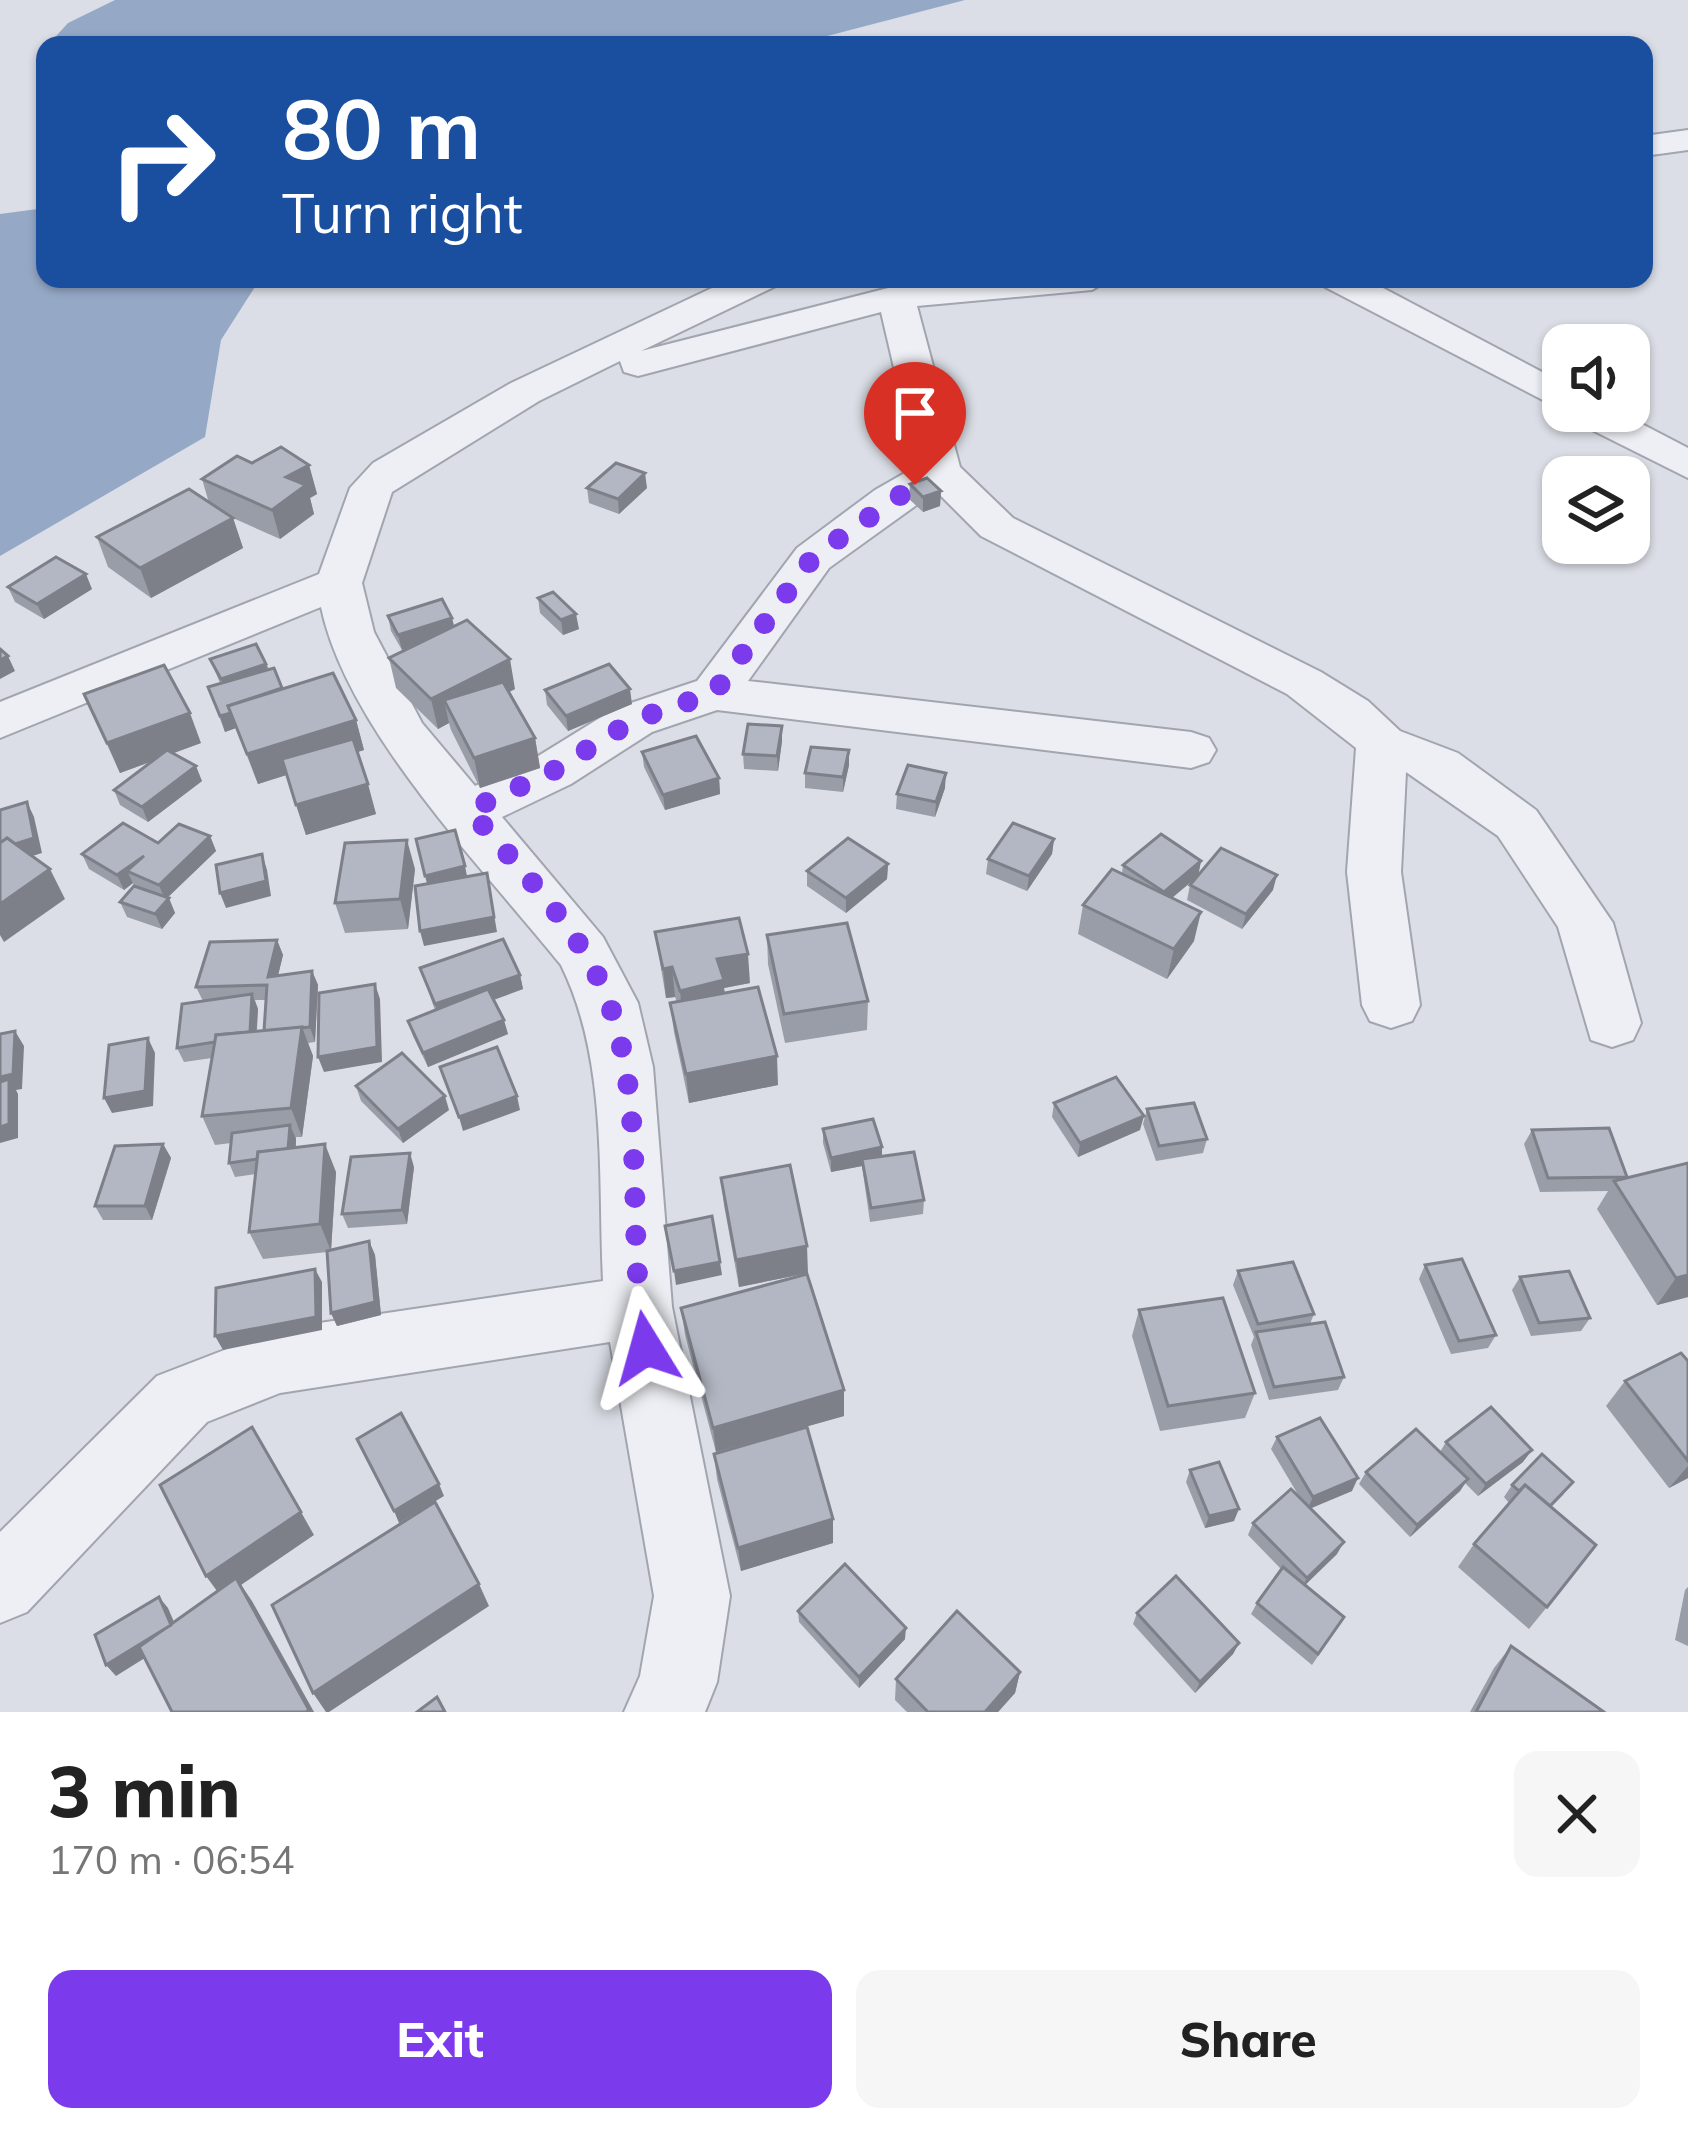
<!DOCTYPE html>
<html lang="en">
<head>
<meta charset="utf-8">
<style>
  :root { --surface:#fff; --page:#f6f6f6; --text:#222; --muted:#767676; --accent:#7c3aed }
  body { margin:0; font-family:Mulish,sans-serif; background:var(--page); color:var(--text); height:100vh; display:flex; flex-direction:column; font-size:45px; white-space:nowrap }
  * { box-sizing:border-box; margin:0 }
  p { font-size:39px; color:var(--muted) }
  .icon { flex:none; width:66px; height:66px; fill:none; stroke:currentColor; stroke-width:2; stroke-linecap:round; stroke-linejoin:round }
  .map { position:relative; height:1712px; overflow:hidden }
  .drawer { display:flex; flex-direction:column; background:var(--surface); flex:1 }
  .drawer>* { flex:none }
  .hud { position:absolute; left:36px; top:36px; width:1617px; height:252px; border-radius:24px; box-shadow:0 3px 9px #0004; background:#1a4fa0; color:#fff; overflow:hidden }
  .controls { position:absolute; left:1542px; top:324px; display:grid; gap:24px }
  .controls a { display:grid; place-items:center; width:108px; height:108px; border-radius:24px; background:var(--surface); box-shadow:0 3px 9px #0004; font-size:60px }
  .pin { position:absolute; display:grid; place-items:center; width:102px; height:102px; color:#fff; margin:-123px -51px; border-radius:50% 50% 50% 0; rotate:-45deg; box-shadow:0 0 12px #0007 }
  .pin .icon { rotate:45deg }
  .me { position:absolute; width:132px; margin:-66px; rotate:352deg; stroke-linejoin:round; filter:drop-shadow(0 0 9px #0008) }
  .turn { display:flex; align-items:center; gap:42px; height:252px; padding:0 48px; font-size:54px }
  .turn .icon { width:156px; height:156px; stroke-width:2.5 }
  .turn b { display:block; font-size:84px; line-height:102px }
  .round { display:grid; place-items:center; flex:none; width:126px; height:126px; border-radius:24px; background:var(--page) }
  .head { display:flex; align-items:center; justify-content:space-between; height:204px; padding:0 48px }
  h1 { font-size:72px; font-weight:800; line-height:90px }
  .button { display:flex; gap:24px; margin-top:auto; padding:24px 48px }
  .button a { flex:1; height:138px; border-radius:24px; background:var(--accent); color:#fff; font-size:48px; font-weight:800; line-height:138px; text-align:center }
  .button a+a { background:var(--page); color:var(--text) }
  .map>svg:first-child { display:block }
  .water { fill:#95a9c7 }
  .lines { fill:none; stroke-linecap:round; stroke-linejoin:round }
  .street-casing { stroke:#a1a5b0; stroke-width:4 }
  .street { fill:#eeeff4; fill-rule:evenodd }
  .wall { fill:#999da8; fill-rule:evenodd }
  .shaded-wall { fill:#7d8088 }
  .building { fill:#b2b7c3; stroke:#7d8088; stroke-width:3 }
  .route { stroke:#7c3aed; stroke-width:21; stroke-dasharray:0 37.8 }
</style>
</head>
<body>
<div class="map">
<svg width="1688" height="1712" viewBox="0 0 1688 1712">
  <rect width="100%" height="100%" fill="#dbdee6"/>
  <g class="water">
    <polygon points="115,0 965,0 793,45 48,45 68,23"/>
    <polygon points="45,208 45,279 260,279 221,340 205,437 0,556 0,214"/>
  </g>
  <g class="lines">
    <defs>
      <g id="street">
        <polygon points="1688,130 1688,150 1644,156 1644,136"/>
        <path d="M731,279H779L774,287L641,351L896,286L970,279H1110L1092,290L917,306L960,467L1013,518L1321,672L1368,701L1400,731L1458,753L1536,810L1613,923L1641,1023L1633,1040L1612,1047L1591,1040L1558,927L1498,836L1406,772L1401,872L1420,1005L1412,1021L1391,1028L1370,1021L1362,1005L1347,872L1356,748L1287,694L981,536L936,491L829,568L748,681L1191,732L1209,738L1216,750L1209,762L1191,768L717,710L652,732L571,784L502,817L603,937L638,1003L653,1067L672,1307L730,1596L717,1682L705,1712H624L640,1676L654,1596L610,1342L280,1393L207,1422L27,1612L0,1623V1532L157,1376L279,1329L603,1281C598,1177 608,1060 561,965C483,868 347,730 321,607L0,738V702L319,574L350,488L373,463L511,383ZM881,312L917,466L875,490L797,548L697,681L616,708L535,758L475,786L422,723L374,632L362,583L392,492L539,401L620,361L624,372L638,376Z"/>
        <polygon points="1320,279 1366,279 1563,383 1564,411 1325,287"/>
        <polygon points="1566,411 1617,411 1688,448 1688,478 1572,420"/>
      </g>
    </defs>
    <use href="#street" class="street-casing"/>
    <use href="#street" class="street"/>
  </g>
  <g class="wall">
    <polygon points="252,463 309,465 317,494 310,498 314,514 280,539 233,518 243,548 151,598 108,567 97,537 209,503 202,479"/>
    <polygon points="910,484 941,491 940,506 923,512 909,499"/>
    <polygon points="587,488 647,488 619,514 589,503"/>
    <polygon points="8,587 92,589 44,619 15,602"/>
    <polygon points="538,598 579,629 563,635 540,613"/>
    <polygon points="388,616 454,626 515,689 509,692 535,738 540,768 480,788 451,730 449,723 438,729 396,688 389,658 415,646 402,650 391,631"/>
    <polygon points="210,659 266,664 282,688 356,720 364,750 357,752 376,814 306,835 287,775 258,784 236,728 225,732 208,687 220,683"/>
    <polygon points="545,690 632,704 568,731 547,705"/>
    <polygon points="84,694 201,743 173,753 202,781 148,822 120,805 114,790 153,761 120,773"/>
    <polygon points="782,741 778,771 744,769 743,754"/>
    <polygon points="849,750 849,765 843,792 805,788 805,773"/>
    <polygon points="642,752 719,778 720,794 665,810 644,767"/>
    <polygon points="945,788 935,817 896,809 897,794"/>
    <polygon points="210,836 216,851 168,897 175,913 162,929 127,917 120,902 134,886 133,883 124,890 89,869 82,854"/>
    <polygon points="1054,839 1052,854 1027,891 986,874 988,859"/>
    <polygon points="1201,861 1198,876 1172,898 1194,941 1167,979 1078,934 1083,905 1122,873 1123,865"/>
    <polygon points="888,864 887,879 846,913 807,886 807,871"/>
    <polygon points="415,869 408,929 345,933 335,903"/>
    <polygon points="1190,885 1273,890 1242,929 1187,900"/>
    <polygon points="655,932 750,983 724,988 725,993 778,1085 689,1103 674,1032 670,1003 677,1002 675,997 666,998"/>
    <polygon points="767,935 868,1001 867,1030 785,1043 768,964"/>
    <path d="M277,940L283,955L278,975L312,971L318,985L315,1042L308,1043L313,1056L302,1137H296V1148L336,1172L331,1250L369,1241L375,1255L381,1315L337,1326L331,1313L327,1252L263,1259L249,1232L256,1174L235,1177L229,1163L231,1143L215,1145L202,1116L212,1058L184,1062L177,1048L203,1001L196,987ZM255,1000H266L264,1031H257L258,1009Z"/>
    <polygon points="420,968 520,975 523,989 494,1000 508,1034 428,1067 413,1036 408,1021 435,1010"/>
    <polygon points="356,1086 449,1110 403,1143 361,1101"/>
    <polygon points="1054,1103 1140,1130 1078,1157 1052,1117"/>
    <polygon points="1147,1109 1207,1139 1203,1153 1156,1161 1143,1124"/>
    <polygon points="823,1129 882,1156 924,1200 923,1214 870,1222 862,1166 831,1172 823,1143"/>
    <polygon points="1532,1130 1627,1177 1688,1297 1657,1305 1597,1209 1608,1191 1540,1192 1524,1144"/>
    <polygon points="163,1144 171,1158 152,1220 103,1220 95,1206"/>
    <polygon points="414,1167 407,1224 348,1228 342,1214"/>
    <polygon points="721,1178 808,1273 739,1287 724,1205"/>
    <polygon points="1425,1265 1496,1335 1488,1348 1451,1354 1419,1279"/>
    <polygon points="1238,1271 1314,1314 1310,1324 1344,1377 1338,1390 1269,1400 1251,1345 1254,1337 1233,1285"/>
    <polygon points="1520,1277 1590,1318 1581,1331 1531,1336 1512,1290"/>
    <polygon points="681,1308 844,1416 716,1452 685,1335"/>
    <polygon points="1139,1310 1255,1393 1245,1418 1160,1431 1132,1336"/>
    <polygon points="1688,1361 1688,1478 1669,1488 1606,1406 1625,1381"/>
    <polygon points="1277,1437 1352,1491 1310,1508 1337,1554 1305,1585 1344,1617 1312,1665 1251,1614 1257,1603 1281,1569 1248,1535 1253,1523 1300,1498 1271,1449"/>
    <polygon points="1446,1442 1523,1462 1478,1496 1465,1483 1460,1491 1410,1537 1359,1484 1366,1472 1440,1452"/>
    <polygon points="714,1454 833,1519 833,1543 741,1571 717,1479"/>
    <polygon points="1190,1470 1234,1521 1205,1528 1186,1482"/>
    <polygon points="1512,1485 1564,1494 1551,1507 1547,1607 1529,1629 1458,1567 1474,1544 1509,1503 1504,1497"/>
    <polygon points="1688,1587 1688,1646 1675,1640 1685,1590"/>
    <polygon points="798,1611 905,1639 859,1688 799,1622"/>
    <polygon points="1137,1613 1239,1643 1233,1654 1195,1693 1133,1624"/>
    <polygon points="1511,1646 1604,1712 1470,1712 1494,1668"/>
    <polygon points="1020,1672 1015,1693 998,1712 907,1712 895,1700 896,1679"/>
  </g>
  <g class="shaded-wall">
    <polygon points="309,465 317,494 310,498 314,514 280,539 272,510 286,477"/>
    <polygon points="645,473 647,488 619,514 618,499"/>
    <polygon points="941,491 940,506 923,512 923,497"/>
    <polygon points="233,518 243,548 151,598 140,568"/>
    <polygon points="86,574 92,589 44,619 37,604"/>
    <polygon points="576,614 579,629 563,635 561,620"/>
    <polygon points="452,618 456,633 402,650 398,635"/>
    <polygon points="8,656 15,671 0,679 0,660"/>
    <polygon points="510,659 515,689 454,720 444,700 449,723 438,729 431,699"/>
    <polygon points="266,664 271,679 226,694 221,679"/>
    <polygon points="630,689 632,704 568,731 566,716"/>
    <polygon points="190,713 201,743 120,773 107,743"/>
    <polygon points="230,713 236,728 225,732 220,716"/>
    <polygon points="356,720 364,750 258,784 247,754"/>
    <polygon points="782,726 782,741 778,771 777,756"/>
    <polygon points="535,738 540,768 480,788 474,758"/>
    <polygon points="849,750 849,765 843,792 843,777"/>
    <polygon points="196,766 202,781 148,822 142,807"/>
    <polygon points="946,773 945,788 935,817 936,802"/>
    <polygon points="719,778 720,794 665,810 663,795"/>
    <polygon points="368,784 376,814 306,835 296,805"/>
    <polygon points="27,802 34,817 42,853 0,866"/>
    <polygon points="210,836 216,851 165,900 159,885"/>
    <polygon points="1054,839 1052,854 1027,891 1029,876"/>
    <polygon points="407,840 415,869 408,929 400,899"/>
    <polygon points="262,854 267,870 271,896 226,908 220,893"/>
    <polygon points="144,856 127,871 133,883 124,890 117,875"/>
    <polygon points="1201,861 1198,876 1161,907 1164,892"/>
    <polygon points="888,864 887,879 846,913 846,898"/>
    <polygon points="465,866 468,881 429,891 425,876"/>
    <polygon points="50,869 65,899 4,942 0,935 0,904"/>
    <polygon points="487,873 497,932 424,946 420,931"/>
    <polygon points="1277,875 1273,890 1242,929 1246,914"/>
    <polygon points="169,898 175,913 162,929 155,914"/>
    <polygon points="1201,912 1194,941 1167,979 1174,949"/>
    <polygon points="277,940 283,955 274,992 268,977"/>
    <polygon points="748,954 750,983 724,988 726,1009 683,1020 680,991 717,959"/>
    <polygon points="672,967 675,997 666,998 663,969"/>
    <polygon points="312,971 318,985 315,1042 310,1027"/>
    <polygon points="520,975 523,989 439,1019 435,1004"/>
    <polygon points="375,984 380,999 382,1062 324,1072 318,1057"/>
    <polygon points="252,994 258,1009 255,1052 249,1038"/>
    <polygon points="504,1020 508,1034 428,1067 423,1053"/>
    <polygon points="302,1027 313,1056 302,1137 291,1108"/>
    <polygon points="15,1031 24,1046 22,1089 16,1090 18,1094 18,1138 0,1143 0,1077"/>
    <polygon points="148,1038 155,1053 153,1106 112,1113 104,1098"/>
    <polygon points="777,1056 778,1085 689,1103 686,1074"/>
    <polygon points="445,1096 449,1110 403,1143 398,1129"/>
    <polygon points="517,1096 520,1110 463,1131 459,1117"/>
    <polygon points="1144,1116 1140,1130 1078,1157 1080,1143"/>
    <polygon points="290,1125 296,1139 294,1169 288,1154"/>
    <polygon points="163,1144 171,1158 152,1220 145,1206"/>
    <polygon points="325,1144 336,1172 331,1251 320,1224"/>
    <polygon points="882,1147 882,1162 862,1159 862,1166 831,1172 831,1158"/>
    <polygon points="410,1153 414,1167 407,1224 402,1210"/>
    <polygon points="369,1241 375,1255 381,1315 337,1326 331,1313"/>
    <polygon points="807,1246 808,1273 739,1287 736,1260"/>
    <polygon points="720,1262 722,1275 676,1285 674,1271"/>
    <polygon points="315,1269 322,1282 322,1330 223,1350 215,1336"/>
    <polygon points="1688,1275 1688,1297 1657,1305 1676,1278"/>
    <polygon points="844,1390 844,1416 716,1452 713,1428"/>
    <polygon points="1532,1450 1523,1462 1478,1496 1486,1484"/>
    <polygon points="1688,1466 1688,1478 1669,1488"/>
    <polygon points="1358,1478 1352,1491 1307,1510 1313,1497"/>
    <polygon points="1468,1479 1460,1491 1410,1537 1417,1525"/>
    <polygon points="439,1484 444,1496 399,1523 394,1511"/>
    <polygon points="1239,1509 1234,1521 1205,1528 1209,1516"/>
    <polygon points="301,1512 314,1535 241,1585 252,1601 314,1712 306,1712 206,1576"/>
    <polygon points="833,1519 833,1543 741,1571 738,1548"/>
    <polygon points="1344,1542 1337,1554 1301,1589 1307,1578"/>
    <polygon points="479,1584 489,1606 329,1712 326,1712 313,1693"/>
    <polygon points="159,1597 168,1608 180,1636 116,1676 106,1665"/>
    <polygon points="906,1628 905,1639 859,1688 859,1677"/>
    <polygon points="1239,1643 1233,1654 1195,1693 1200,1682"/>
    <polygon points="1020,1672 1015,1693 998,1712 985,1712"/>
  </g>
  <g class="building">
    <polygon points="281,447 309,465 286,477 306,485 272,510 202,479 237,456 252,463"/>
    <polygon points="616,463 645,473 618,499 587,488"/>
    <polygon points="927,478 941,491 923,497 910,484"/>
    <polygon points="189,489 233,518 140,568 97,537"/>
    <polygon points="56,557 86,574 37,604 8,587"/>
    <polygon points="553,592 576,614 561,620 538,598"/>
    <polygon points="442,599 452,618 398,635 388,616"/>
    <polygon points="467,620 510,659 431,699 389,658"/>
    <polygon points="256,644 266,664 221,679 210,659"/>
    <polygon points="0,649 8,656 0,660"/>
    <polygon points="609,664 630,689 566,716 545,690"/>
    <polygon points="164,665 190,713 107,743 84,694"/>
    <polygon points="274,668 282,688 228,706 231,713 220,716 208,687"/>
    <polygon points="333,673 356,720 247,754 228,706"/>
    <polygon points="503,682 535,738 474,758 444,700"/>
    <polygon points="748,724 782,726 777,756 743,754"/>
    <polygon points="696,736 719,778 663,795 642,752"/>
    <polygon points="353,739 368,784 296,805 282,759"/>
    <polygon points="811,747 849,750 843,777 805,773"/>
    <polygon points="167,750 196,766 142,807 114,790"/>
    <polygon points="908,765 946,773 936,802 897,794"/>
    <polygon points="27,802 34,838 15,844 7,838 0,843 0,810"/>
    <polygon points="123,823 158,843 179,824 210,836 159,885 127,871 144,856 117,875 82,854"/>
    <polygon points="1013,823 1054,839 1029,876 988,859"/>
    <polygon points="455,830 465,866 425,876 416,839"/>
    <polygon points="1161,834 1201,861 1164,892 1123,865"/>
    <polygon points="7,838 50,869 0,904 0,843"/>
    <polygon points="848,838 888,864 846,898 807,871"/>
    <polygon points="407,840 400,899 335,903 345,843"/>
    <polygon points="1221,848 1277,875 1246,914 1190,885"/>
    <polygon points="262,854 266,881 220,893 216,865"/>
    <polygon points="1112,869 1201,912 1174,949 1083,905"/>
    <polygon points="487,873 494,917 420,931 415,886"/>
    <polygon points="134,886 169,898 155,914 120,902"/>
    <polygon points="739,918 748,954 717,959 724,980 680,991 672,967 663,969 655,932"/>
    <polygon points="847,923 868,1001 784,1014 767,935"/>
    <polygon points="503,939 520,975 435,1004 420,968"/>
    <polygon points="277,940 268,977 312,971 310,1027 264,1031 267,985 196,987 210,942"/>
    <polygon points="375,984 377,1047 318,1057 319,993"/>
    <polygon points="758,987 777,1056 686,1074 670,1003"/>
    <polygon points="488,989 504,1020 423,1053 408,1021"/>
    <polygon points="252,994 250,1032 216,1035 215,1042 177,1048 182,1004"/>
    <polygon points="302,1027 291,1108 202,1116 216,1035"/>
    <polygon points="15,1031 13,1074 0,1077 0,1034"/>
    <polygon points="148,1038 145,1091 104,1098 109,1045"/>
    <polygon points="497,1047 517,1096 459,1117 440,1067"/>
    <polygon points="402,1053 445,1096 398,1129 356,1086"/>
    <polygon points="1116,1077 1144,1116 1080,1143 1054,1103"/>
    <polygon points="9,1079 9,1124 0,1127 0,1082"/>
    <polygon points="1194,1103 1207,1139 1159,1146 1147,1109"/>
    <polygon points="873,1119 882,1147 831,1158 823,1129"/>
    <polygon points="290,1125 288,1149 258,1152 257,1159 229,1163 232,1133"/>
    <polygon points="1609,1128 1627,1177 1548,1178 1532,1130"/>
    <polygon points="163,1144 145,1206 95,1206 115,1146"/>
    <polygon points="325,1144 320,1224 249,1232 258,1152"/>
    <polygon points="914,1152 924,1200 871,1208 862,1159"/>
    <polygon points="410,1153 402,1210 342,1214 351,1157"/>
    <polygon points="1688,1163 1688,1275 1676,1278 1614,1181"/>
    <polygon points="790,1165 807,1246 736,1260 721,1178"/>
    <polygon points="712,1216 720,1262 674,1271 665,1226"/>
    <polygon points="369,1241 375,1302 331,1313 327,1251"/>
    <polygon points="1462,1259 1496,1335 1459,1341 1425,1265"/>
    <polygon points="1293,1262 1314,1314 1258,1324 1238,1271"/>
    <polygon points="315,1269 316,1317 215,1336 216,1288"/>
    <polygon points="1569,1271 1590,1318 1539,1323 1520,1277"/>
    <polygon points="807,1274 844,1390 713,1428 681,1308"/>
    <polygon points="1223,1298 1255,1393 1168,1406 1139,1310"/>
    <polygon points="1325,1322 1344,1377 1274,1387 1256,1332"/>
    <polygon points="1681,1353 1688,1361 1688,1461 1625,1381"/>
    <polygon points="1491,1407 1532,1450 1486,1484 1446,1442"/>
    <polygon points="401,1413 439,1484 394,1511 357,1439"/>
    <polygon points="1320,1418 1358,1478 1313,1497 1277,1437"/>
    <polygon points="252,1427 301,1512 206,1576 160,1485"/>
    <polygon points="807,1427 833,1519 738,1548 714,1454"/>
    <polygon points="1416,1429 1468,1479 1417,1525 1366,1472"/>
    <polygon points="1542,1454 1573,1482 1550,1506 1525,1485 1519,1491 1512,1485"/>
    <polygon points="1219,1462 1239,1509 1209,1516 1190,1470"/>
    <polygon points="1525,1485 1596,1545 1547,1607 1474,1544"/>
    <polygon points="1291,1489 1344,1542 1307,1578 1253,1523"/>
    <polygon points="435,1502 479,1584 313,1693 272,1605"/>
    <polygon points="845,1564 906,1628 859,1677 798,1611"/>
    <polygon points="1283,1567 1344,1617 1318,1654 1257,1603"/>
    <polygon points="1176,1576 1239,1643 1200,1682 1137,1613"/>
    <polygon points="236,1578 309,1710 306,1712 172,1712 139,1647"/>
    <polygon points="159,1597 171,1625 106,1665 95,1635"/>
    <polygon points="957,1611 1020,1672 985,1712 928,1712 896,1679"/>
    <polygon points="1511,1646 1604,1712 1476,1712"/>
    <polygon points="437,1697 445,1712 417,1712"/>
  </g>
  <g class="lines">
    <path class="route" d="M646,1348C625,1236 648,1112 609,1003C583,931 518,868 470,810L553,771L634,720L714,693L813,557L915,485"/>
  </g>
</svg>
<div class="controls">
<a><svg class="icon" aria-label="sound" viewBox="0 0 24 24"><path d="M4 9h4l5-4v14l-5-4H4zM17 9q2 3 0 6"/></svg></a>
<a><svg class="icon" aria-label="layers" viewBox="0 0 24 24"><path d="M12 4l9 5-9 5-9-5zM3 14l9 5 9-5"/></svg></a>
</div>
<div class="pin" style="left:915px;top:485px;background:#d93025"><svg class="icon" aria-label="arrive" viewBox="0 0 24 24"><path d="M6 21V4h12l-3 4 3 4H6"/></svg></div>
<svg class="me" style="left:646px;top:1348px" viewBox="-20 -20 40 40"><path d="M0-17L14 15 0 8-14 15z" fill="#7c3aed" stroke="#fff" stroke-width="4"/></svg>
<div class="hud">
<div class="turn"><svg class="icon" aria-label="right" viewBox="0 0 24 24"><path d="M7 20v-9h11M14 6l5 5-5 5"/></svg><div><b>80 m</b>Turn right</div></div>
</div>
</div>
<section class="drawer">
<div class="head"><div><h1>3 min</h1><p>170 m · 06:54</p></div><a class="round"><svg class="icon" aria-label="close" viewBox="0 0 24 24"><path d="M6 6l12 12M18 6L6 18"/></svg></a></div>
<div class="button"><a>Exit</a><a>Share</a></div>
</section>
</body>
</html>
